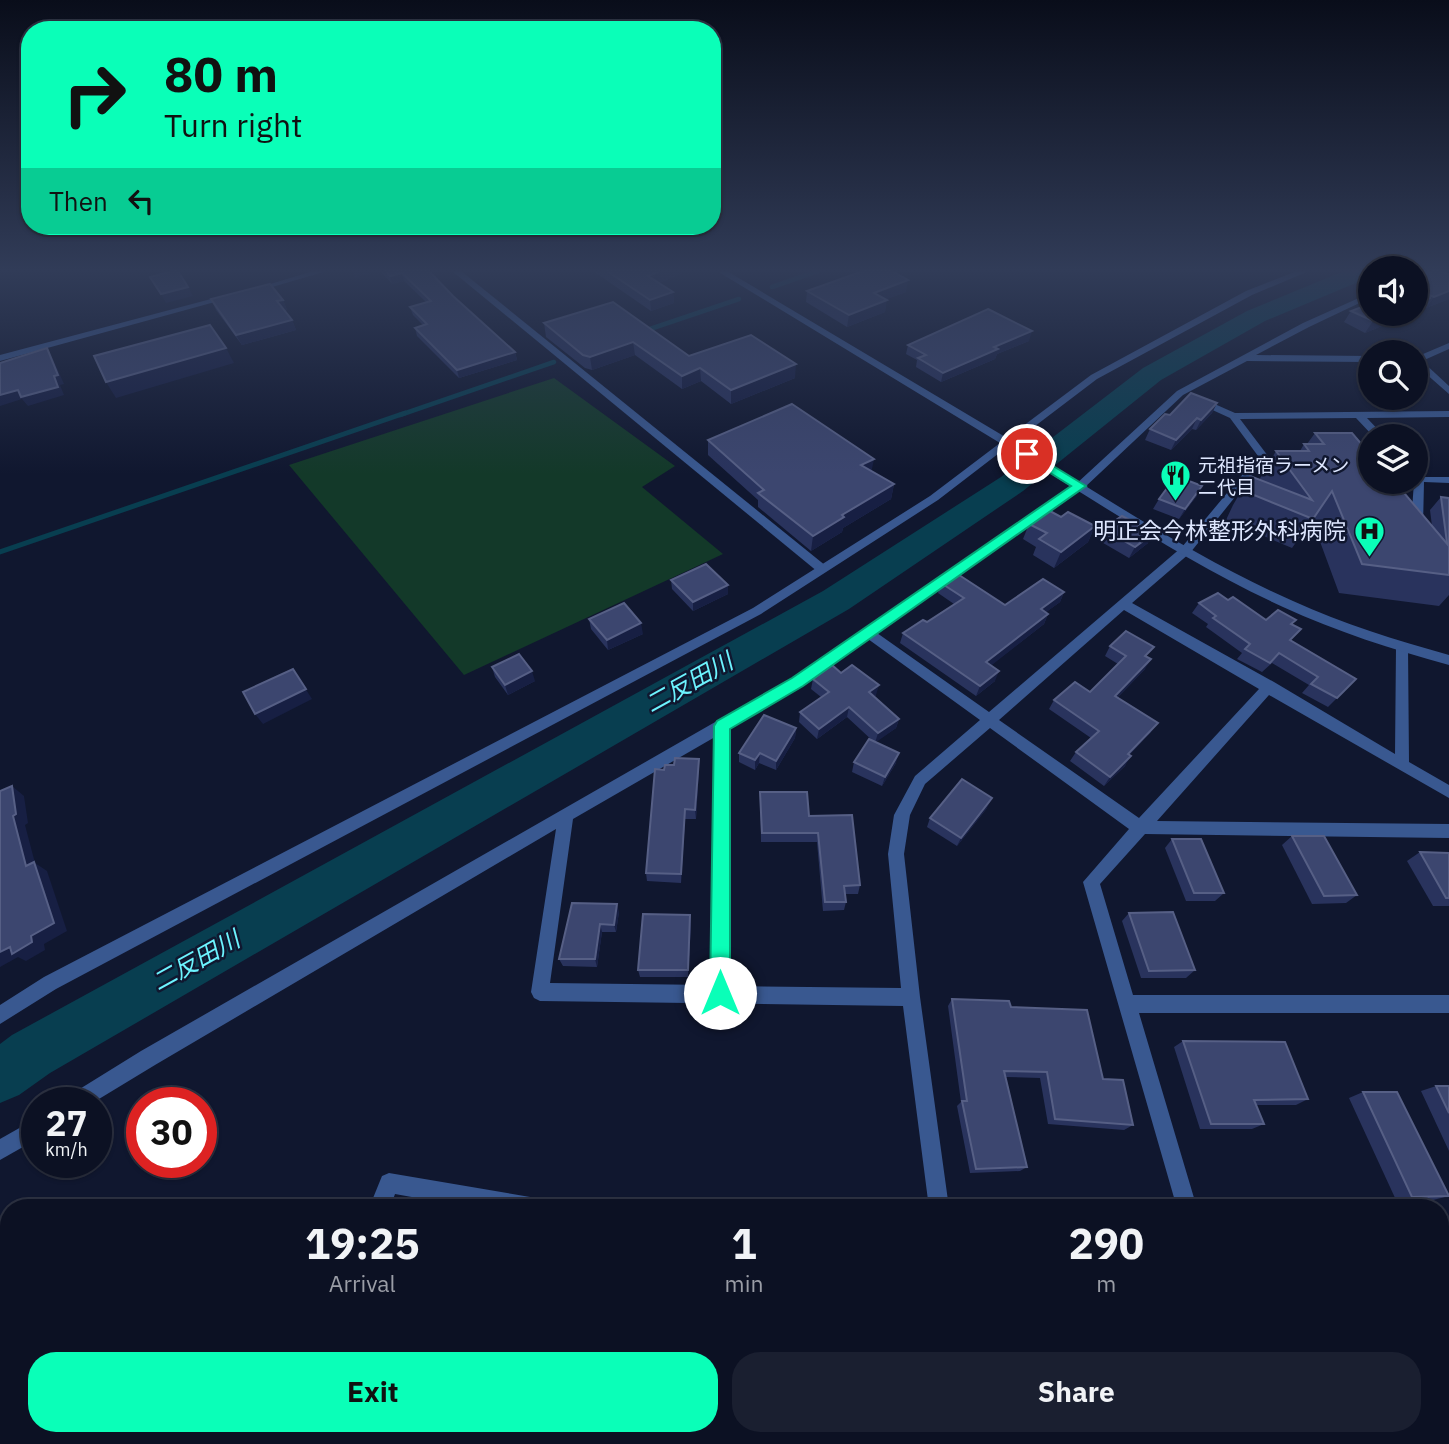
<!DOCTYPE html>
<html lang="en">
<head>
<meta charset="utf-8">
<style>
  :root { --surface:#0c1123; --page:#1a1f30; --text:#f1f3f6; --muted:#9a9da6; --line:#2c3141; --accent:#0affb8 }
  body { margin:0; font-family:"IBM Plex Sans","Noto Sans JP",sans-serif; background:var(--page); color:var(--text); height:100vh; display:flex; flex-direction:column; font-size:26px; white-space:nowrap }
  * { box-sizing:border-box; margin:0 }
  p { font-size:23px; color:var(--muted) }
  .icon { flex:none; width:38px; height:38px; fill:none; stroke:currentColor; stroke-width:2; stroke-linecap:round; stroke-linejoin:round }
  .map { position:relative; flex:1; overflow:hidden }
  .drawer { position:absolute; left:0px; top:1199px; width:1449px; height:247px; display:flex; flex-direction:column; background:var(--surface); border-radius:28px 28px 0 0; box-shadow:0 2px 5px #0004,0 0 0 2px var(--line) }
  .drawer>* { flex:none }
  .hud { position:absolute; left:21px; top:21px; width:700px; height:214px; border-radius:28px; box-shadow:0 2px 5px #0004,0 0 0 2px var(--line); background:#0affb8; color:#111; overflow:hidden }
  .tools { position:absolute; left:1358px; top:256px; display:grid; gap:14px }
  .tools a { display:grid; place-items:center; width:70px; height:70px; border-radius:50%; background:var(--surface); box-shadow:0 2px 5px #0004,0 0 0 2px var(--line); font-size:35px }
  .speed { position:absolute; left:21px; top:1087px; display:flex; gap:14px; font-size:35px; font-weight:700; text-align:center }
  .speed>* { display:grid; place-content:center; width:91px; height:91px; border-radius:50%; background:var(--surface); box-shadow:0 2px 5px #0004,0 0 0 2px var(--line); line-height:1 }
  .speed small { font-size:18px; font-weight:400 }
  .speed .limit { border:10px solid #d22; background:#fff; color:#111 }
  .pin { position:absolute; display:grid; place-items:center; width:60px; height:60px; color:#fff; margin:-30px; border:4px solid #fff; border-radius:50%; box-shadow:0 2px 7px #0007 }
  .me { position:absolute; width:77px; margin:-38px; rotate:0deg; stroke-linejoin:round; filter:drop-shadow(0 0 5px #0008) }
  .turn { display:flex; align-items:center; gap:24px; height:147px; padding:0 28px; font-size:32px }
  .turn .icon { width:91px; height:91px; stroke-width:2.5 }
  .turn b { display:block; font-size:49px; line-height:60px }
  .then { display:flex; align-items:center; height:66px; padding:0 28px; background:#0003; gap:14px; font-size:26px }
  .eta { display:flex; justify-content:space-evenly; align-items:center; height:119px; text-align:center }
  .eta b { font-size:42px; font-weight:800; line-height:49px }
  .cta { display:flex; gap:14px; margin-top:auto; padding:14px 28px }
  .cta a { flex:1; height:80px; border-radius:28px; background:var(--accent); color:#111; font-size:28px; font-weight:800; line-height:80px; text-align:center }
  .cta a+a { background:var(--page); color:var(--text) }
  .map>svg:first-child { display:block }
  .green { fill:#133929 }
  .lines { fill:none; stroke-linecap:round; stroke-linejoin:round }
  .stream-far1 { stroke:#083e50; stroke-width:4.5 }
  .stream { stroke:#083e50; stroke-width:5 }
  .river { fill:#083e50; fill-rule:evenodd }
  .minor { fill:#395890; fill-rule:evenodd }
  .tertiary { fill:#395890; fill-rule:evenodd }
  .wall { fill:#29335d }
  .shaded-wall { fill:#171f43 }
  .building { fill:#3c466f; stroke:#565f85; stroke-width:2 }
  .route { fill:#0affb8; stroke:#06a678; stroke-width:2 }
  .labels { text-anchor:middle; stroke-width:5; stroke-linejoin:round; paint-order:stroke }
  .far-poi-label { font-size:19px; fill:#dee7ff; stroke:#10172f; text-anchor:start }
  .poi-label { font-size:23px; fill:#dee7ff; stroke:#10172f; text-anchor:end }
  .water-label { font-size:24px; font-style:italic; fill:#6cf4ff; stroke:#10172f }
</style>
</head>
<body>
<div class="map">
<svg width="1449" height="1444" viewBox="0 0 1449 1444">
  <rect width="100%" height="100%" fill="#10172f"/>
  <polygon class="green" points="554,378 675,466 642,487 723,554 464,675 289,465"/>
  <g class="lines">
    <g class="stream-far1">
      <polyline points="772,287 818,271"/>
      <polyline points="644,331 739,299"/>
      <polyline points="400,415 554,362"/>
    </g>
    <polyline class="stream" points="0,552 405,413"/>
    <polygon class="river" points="1344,271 1370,271 1370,277 1265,321 1161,380 1023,491 849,609 50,1073 19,1095 0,1103 0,1044 12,1035 823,591 1001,477 1143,368 1247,311"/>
    <g class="minor">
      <polygon points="452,271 461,271 826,566 826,572 818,572"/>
      <polygon points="1416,271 1428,271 1449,280 1449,285"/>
      <path d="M1370,293V298L1309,327L1256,355L1370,356V362L1247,361L1183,395L1084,488L877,633L989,712L1182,547L1258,456L1230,418L1195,402V398H1201L1235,413L1449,411V417L1367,418L1384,436H1373L1356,418L1240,419L1268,456L1190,553L1132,603L1274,682L1395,754L1396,647L1402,642L1407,644L1408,647L1409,762L1449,785V798L1269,695L1157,821L1449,824V838L1145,834L1100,884L1133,995H1449V1013H1139L1197,1208H1177L1083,882L1129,829L990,728L925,784L910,815L904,854L920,997L949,1208H929L903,1006L540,1001L534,998L531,992L556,829L155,1065L94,1102H68L70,1095L141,1051L792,678L1076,484L1177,391L1303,323ZM1124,610L1259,689L1139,818L999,720ZM868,639L980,720L915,776L894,815L888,854L901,988L729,986V728L802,686ZM715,737L711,985L550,983L573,819Z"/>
      <polygon points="1449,343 1449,349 1422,361 1449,386 1449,394 1416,365 1416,357"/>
      <polygon points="1416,477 1449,477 1449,483 1424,482 1423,526 1417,530 1411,526 1414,481 1416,481"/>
      <polygon points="37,1118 37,1139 0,1160 0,1139"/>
      <polygon points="389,1173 536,1198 543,1201 546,1208 473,1208 395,1194 390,1208 369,1208 382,1176"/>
      <rect x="1440" y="1228" width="9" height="22"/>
      <polygon points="0,1326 9,1329 9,1352 0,1348"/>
      <polygon points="225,1437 265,1437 268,1444 228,1444"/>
      <polygon points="273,1437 297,1437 294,1444 270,1444"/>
      <polygon points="813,1437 837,1437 838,1444 814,1444"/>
      <polygon points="1110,1437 1134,1437 1136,1444 1112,1444"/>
    </g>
    <g class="tertiary">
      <polygon points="313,271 327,271 255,292 251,290"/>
      <path d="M717,271H727L1007,438L1091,375L1246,291L1297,271H1309L1252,295L1097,379L1014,442C1105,497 1195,558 1293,601C1343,624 1396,640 1449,655V665C1392,649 1337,632 1283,607C1187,563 1098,502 1007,447L938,500L761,614L56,989L0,1024V1005L44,977L753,608L930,496L1000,443Z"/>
      <polygon points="226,295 233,297 0,361 0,355"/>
    </g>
  </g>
  <g class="wall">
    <polygon points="380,271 429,271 453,296 515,352 517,360 459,378 417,336 415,328 423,325 413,315 410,307 426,302 404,281 392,284"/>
    <polygon points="593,271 687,271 659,283 673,292 674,303 651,311"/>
    <polygon points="1449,274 1449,299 1426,308 1424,307 1422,310 1416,312 1416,278"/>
    <polygon points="807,291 906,292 886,299 885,312 847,327 806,302"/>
    <polygon points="211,299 283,300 287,310 284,311 292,320 296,330 242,345 216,310"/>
    <polygon points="613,302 689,356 795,378 731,404 701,381 682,389 635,355 592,370 585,368 546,337 544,323"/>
    <polygon points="1351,311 1413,313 1365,333 1344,322"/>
    <polygon points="1029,341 997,354 995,359 941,382 916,367 917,360 906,354 908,345"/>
    <polygon points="1217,403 1212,413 1196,430 1192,429 1171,450 1145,440 1150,429 1170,415"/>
    <polygon points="1315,433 1432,526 1430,510 1441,497 1449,498 1449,595 1439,606 1339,593 1312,520 1292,548 1226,520 1233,505 1250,476 1259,480 1276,451 1300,451 1304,444 1307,444"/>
    <polygon points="708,440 872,471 894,484 891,499 843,528 842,532 811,551 758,507 758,500 708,455"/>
    <polygon points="1202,486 1196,497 1179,519 1153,509 1159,499"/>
    <polygon points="1061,517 1095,526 1088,542 1054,568 1033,555 1036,547 1023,539 1029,524"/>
    <polygon points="1103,529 1148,543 1129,558 1098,540"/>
    <polygon points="671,580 728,585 728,594 693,611 672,589"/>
    <polygon points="941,583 1005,605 1064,592 1060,602 1046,612 1048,614 1044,624 991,665 995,681 976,696 900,643 903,633 927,622 954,604 938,593"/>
    <polygon points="1228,600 1266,620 1292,624 1291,641 1356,679 1328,707 1302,693 1309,685 1272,663 1262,672 1237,659 1242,653 1206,627 1208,624 1192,613 1199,603"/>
    <polygon points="589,619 643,634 608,650 591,629"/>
    <polygon points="1110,646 1147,657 1145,669 1118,697 1151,732 1129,755 1125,766 1104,786 1070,761 1076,752 1091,738 1049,709 1054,700 1090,692 1118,664 1105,656"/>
    <polygon points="492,667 535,681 508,695 495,677"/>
    <polygon points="841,673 876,695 874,697 899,719 896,728 875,742 896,763 882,786 852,772 854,762 874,742 847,717 817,739 799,722 800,712 821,697 811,689 813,679"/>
    <polygon points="796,728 795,738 776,770 759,763 755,770 739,762 739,753"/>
    <polygon points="699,768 696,819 685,819 681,883 647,881 646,873"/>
    <polygon points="760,792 809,816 860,885 858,894 845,894 846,902 844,910 823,911 817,842 761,842"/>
    <polygon points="987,808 957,846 927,827 930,818"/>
    <polygon points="1292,836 1357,895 1346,903 1312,904 1282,845"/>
    <polygon points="1172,839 1224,893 1215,901 1186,901 1165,848"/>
    <polygon points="1420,852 1449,853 1449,906 1433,906 1407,861"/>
    <polygon points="572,903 619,912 616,932 602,932 597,967 563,966 559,959"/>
    <polygon points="1129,913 1195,970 1186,978 1141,978 1122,921"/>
    <polygon points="691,923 688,977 640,977 638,970"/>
    <polygon points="952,999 1011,1007 1103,1079 1133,1125 1124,1130 1048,1124 1040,1078 1006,1077 1027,1167 1020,1171 970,1173 957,1106 961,1102 948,1006"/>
    <polygon points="1183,1041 1308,1099 1296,1105 1256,1105 1264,1124 1252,1129 1200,1129 1174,1047"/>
    <polygon points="1436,1086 1449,1086 1449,1151 1421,1091"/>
    <polygon points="1363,1092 1449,1196 1433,1200 1396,1200 1349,1098"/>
  </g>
  <g class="shaded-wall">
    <polygon points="352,271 379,271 354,278"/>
    <polygon points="660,271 687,271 649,287 648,276"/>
    <polygon points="402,273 404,281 392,284 390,276"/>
    <polygon points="908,280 906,292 872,305 874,293"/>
    <polygon points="188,287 193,296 166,303 161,294"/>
    <polygon points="1449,291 1449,299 1426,308 1434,297"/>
    <polygon points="673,292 674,303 651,311 650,300"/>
    <polygon points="1430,298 1422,310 1416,312 1416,304"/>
    <polygon points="283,300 287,310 281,312 277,301"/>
    <polygon points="887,300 885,312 847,327 849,315"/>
    <polygon points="1392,313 1413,313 1365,333 1373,321"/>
    <polygon points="292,320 296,330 242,345 236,335"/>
    <polygon points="1032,331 1029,341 997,354 995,359 941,382 943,373 994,347"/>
    <polygon points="633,342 635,355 592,370 590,357"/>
    <polygon points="47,348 52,357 64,384 60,385 64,395 28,406 22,399 0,406 0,395 54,376"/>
    <polygon points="226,348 234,363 116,398 106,382"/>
    <polygon points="515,352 517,360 459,378 457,370"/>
    <polygon points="796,364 795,378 731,404 731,390"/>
    <polygon points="700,368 701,381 682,389 682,376"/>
    <polygon points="1217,403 1212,413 1196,430 1201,420"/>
    <polygon points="1197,418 1192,429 1171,450 1176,440"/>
    <polygon points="874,459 871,474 861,465"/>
    <polygon points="894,484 891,499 843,528 842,532 811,551 813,536 842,515"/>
    <polygon points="1202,486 1196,497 1179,519 1185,509"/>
    <polygon points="1095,526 1088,542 1054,568 1061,552"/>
    <polygon points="1154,533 1148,543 1129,558 1135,547"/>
    <polygon points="728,585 728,594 693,611 693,602"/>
    <polygon points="1064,592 1060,602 1037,619 1041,609"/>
    <polygon points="1048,614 1044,624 983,672 986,662"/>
    <polygon points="641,623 643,634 608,650 607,640"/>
    <polygon points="1151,659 1145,669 1110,705 1115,696"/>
    <polygon points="293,669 312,699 263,724 255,714"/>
    <polygon points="532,671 535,681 508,695 505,685"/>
    <polygon points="999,671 995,681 976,696 980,686"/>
    <polygon points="879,685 876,695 867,702 869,692"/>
    <polygon points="849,707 847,717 817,739 819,729"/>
    <polygon points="899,719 896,728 875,743 878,733"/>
    <polygon points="1158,723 1151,732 1122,763 1128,754"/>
    <polygon points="796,728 795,738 776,770 776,761"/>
    <polygon points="760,753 759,763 755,770 755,760"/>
    <polygon points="899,753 896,763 882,786 885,777"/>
    <polygon points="1131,756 1125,766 1104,786 1110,777"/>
    <polygon points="699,759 699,768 696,819 695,810"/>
    <polygon points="12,786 24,796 28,823 25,825 35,863 47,871 67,931 44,944 45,950 26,961 18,957 0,967 0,952 31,936 26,866 13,816"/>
    <polygon points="992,798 987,808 957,846 961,838"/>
    <polygon points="685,809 685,819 681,883 681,874"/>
    <polygon points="617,904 619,912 616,932 614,925"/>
    <polygon points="690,915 691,923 688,977 688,970"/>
    <polygon points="600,924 602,932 597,967 595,959"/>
  </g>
  <g class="building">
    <polygon points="172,271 178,271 188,287 161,294 150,277"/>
    <polygon points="386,271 429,271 453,296 515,352 457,370 415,328 427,324 410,307 431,301 402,273 390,276"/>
    <polygon points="607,271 660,271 648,276 673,292 650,300"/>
    <polygon points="863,271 892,271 908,280 874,293 887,300 849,315 807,291"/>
    <polygon points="1433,271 1440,271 1449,274 1449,291 1434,297 1429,295 1430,298 1416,304 1416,278"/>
    <polygon points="270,284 283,300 277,301 292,320 236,335 211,299"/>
    <polygon points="613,302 689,356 751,335 796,364 731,390 700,368 682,376 633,342 590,357 583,355 544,323"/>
    <polygon points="1370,304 1370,313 1392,313 1373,321 1351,311"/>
    <polygon points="988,309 1032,331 994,347 998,349 943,373 918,358 926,355 908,345"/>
    <polygon points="210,325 226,348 106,382 94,356"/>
    <polygon points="47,348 58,375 54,376 58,387 21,397 18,390 0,395 0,363"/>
    <polygon points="1191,393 1217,403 1201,420 1197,418 1176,440 1150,429 1165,414 1170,415"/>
    <polygon points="792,404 874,459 861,465 894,484 842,515 844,517 813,536 758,493 764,490 708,440"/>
    <polygon points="1315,433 1352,433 1370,454 1370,481 1394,481 1449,546 1449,575 1362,564 1332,491 1313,519 1244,491 1250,476 1312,500 1276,451 1309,451 1304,444 1324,444"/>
    <polygon points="1176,476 1202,486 1185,509 1159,499"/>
    <polygon points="1441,497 1449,498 1449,546 1447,543"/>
    <polygon points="1048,510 1061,517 1068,512 1095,526 1061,552 1039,539 1047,533 1029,524"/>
    <polygon points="1122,516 1154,533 1135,547 1103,529"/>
    <polygon points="706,564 728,585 693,602 671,580"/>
    <polygon points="956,573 1005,605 1043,579 1064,592 1041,609 1048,614 986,662 999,671 980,686 903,633 923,620 927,622 964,598 941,583"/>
    <polygon points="1218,593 1228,600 1233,597 1266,620 1278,610 1296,620 1291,624 1301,629 1290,640 1356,679 1337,698 1311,684 1318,677 1279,653 1270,663 1245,649 1250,644 1213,618 1216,616 1199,603"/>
    <polygon points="624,603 641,623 607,640 589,619"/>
    <polygon points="1126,631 1154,647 1145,656 1151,659 1115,696 1158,723 1128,754 1131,756 1110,777 1076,752 1099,731 1054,700 1075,682 1090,692 1126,656 1110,646"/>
    <polygon points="519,654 532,671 505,685 492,667"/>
    <polygon points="832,665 841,673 852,665 879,685 869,692 899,719 878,733 849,707 819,729 800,712 829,692 813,679"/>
    <polygon points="293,669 306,689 255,714 243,692"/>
    <polygon points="764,715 796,728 776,761 760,753 755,760 739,753"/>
    <polygon points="869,739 899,753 885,777 854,762"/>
    <polygon points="675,758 699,759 695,810 685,809 681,874 646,873 655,769 664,770 665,765 674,765"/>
    <polygon points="962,779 992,798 961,838 930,818"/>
    <polygon points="12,786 16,814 13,816 26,866 34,862 54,923 31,936 32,942 12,954 10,947 0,952 0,791"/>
    <polygon points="760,792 807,792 809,816 852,815 860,885 844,886 846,902 825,902 818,833 762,833"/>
    <polygon points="1292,836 1324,836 1357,895 1324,896"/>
    <polygon points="1172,839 1201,839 1224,893 1194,893"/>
    <polygon points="1420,852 1449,853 1449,898 1446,898"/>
    <polygon points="572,903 617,904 614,925 600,924 595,959 559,959"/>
    <polygon points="1173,912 1195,970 1149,971 1129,913"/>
    <polygon points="643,914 690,915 688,970 638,970"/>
    <polygon points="952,999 1009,1001 1011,1007 1087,1010 1103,1079 1123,1080 1133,1125 1055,1119 1047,1072 1004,1071 1027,1167 976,1169 962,1101 967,1101"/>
    <polygon points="1183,1041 1285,1042 1308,1099 1254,1100 1264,1124 1211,1124"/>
    <polygon points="1436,1086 1449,1086 1449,1113"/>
    <polygon points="1363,1092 1397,1092 1449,1196 1412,1197"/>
    <polygon points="579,1437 616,1437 614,1444 577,1444"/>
  </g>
  <linearGradient id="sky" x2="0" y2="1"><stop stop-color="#090d1a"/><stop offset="0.57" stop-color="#313c58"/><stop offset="1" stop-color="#313c58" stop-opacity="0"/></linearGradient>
  <rect width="1449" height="474" fill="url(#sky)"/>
  <polygon class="route" points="1027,450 1086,486 803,686 730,729 730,993 727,1000 720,1003 713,1000 710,993 714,726 717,721 792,678 1071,486 1023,456 1021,454"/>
  <defs>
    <symbol id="restaurant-pin" viewBox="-11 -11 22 30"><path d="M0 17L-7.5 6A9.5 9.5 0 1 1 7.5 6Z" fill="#0affb8" stroke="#10172f"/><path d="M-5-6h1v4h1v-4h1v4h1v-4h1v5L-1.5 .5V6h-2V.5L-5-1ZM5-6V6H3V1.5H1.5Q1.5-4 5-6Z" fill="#111"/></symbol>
    <symbol id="hospital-pin" viewBox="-11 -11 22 30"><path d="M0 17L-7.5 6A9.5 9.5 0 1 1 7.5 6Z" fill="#0affb8" stroke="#10172f"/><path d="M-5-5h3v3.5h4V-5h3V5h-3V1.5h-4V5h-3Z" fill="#111"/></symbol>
  </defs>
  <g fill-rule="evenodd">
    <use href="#restaurant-pin" x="1158" y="458" width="35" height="47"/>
    <use href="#hospital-pin" x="1352" y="514" width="35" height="47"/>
  </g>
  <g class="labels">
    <g class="far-poi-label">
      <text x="1198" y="472">元祖指宿ラーメン<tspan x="1198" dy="22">二代目</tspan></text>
    </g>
    <g class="poi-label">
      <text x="1346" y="539">明正会今林整形外科病院</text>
    </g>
    <g class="water-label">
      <text transform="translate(689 683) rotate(-29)" y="8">二反田川</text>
      <text transform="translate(196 961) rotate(-29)" y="8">二反田川</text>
    </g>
  </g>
</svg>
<div class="tools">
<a><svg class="icon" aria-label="sound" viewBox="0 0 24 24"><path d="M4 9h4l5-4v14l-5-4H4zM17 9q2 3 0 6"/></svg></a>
<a><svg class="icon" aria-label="search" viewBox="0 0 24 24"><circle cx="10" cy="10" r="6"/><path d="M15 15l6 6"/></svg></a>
<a><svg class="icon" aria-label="layers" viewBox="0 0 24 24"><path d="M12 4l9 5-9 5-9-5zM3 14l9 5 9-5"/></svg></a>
</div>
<div class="speed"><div>27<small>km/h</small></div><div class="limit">30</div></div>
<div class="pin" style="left:1027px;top:454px;background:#d93025"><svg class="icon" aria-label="arrive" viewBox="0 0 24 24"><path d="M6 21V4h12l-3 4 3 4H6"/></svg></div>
<svg class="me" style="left:720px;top:993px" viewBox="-20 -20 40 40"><circle r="19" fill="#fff"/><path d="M0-13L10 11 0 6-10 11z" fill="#0affb8"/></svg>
<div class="hud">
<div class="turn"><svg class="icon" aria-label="right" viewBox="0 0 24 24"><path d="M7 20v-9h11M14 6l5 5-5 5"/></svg><div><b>80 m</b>Turn right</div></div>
<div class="then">Then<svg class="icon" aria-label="left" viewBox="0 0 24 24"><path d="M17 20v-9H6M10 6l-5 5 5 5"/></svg></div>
</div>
<section class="drawer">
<div class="eta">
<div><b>19:25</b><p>Arrival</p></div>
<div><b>1</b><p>min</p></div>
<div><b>290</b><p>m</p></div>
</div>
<div class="cta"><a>Exit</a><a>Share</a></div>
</section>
</div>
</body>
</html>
